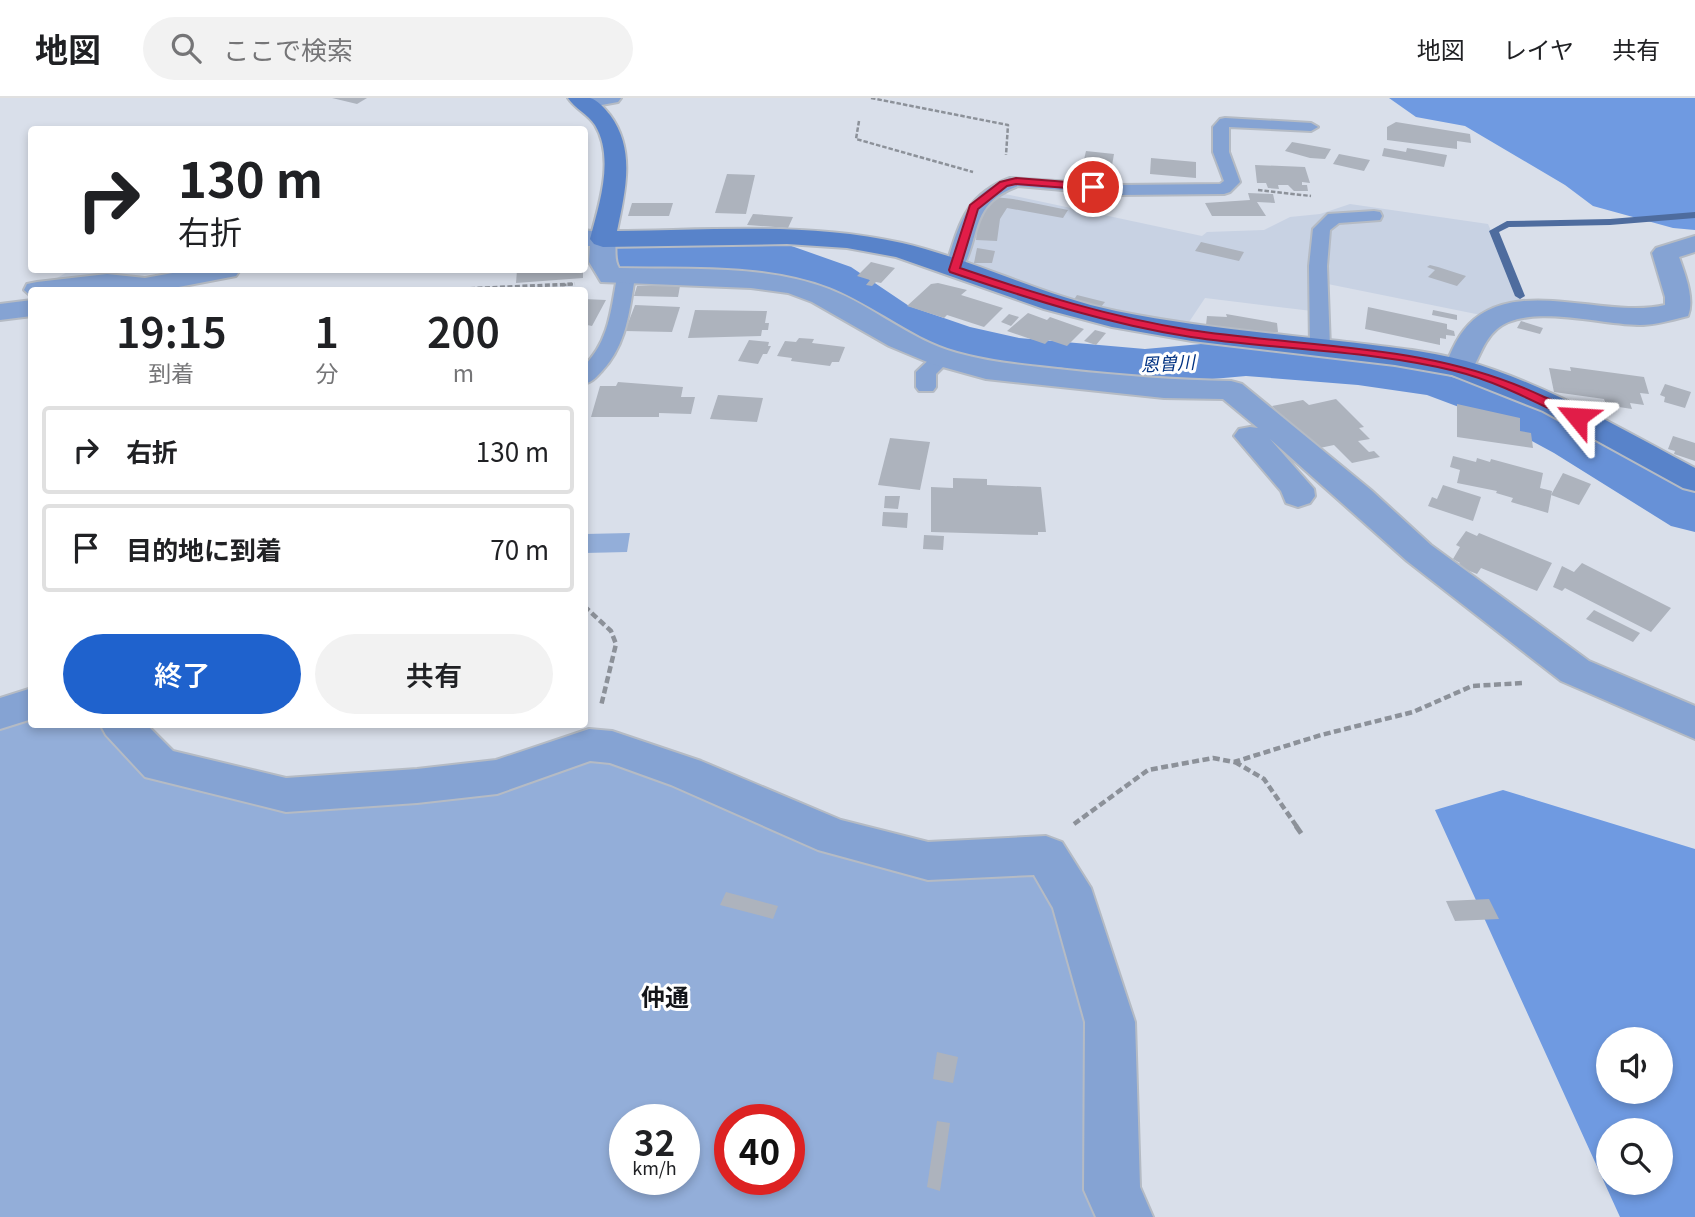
<!DOCTYPE html>
<html lang="ja">
<head>
<meta charset="utf-8">
<style>
  :root { --surface:#fff; --page:#f2f2f2; --text:#202124; --muted:#757577; --line:#e0e0e0; --accent:#1f62cd }
  body { margin:0; font-family:Georgia,"Noto Sans JP",serif; background:var(--page); color:var(--text); height:100vh; display:flex; flex-direction:column; font-size:26px; white-space:nowrap }
  * { box-sizing:border-box; margin:0 }
  p { font-size:23px; color:var(--muted) }
  .icon { flex:none; width:38px; height:38px; fill:none; stroke:currentColor; stroke-width:2; stroke-linecap:round; stroke-linejoin:round }
  .map { position:relative; flex:1; overflow:hidden }
  .panel { position:absolute; left:28px; top:189px; width:560px; height:441px; display:flex; flex-direction:column; background:var(--surface); border-radius:7px; box-shadow:0 4px 10px #0003 }
  .panel>* { flex:none }
  .banner { position:absolute; left:28px; top:28px; width:560px; height:147px; border-radius:7px; box-shadow:0 4px 10px #0003; background:#fff; color:var(--text); overflow:hidden }
  .controls { position:absolute; left:1596px; top:929px; display:grid; gap:14px }
  .controls a { display:grid; place-items:center; width:77px; height:77px; border-radius:50%; background:var(--surface); box-shadow:0 4px 10px #0003; font-size:35px }
  .speed { position:absolute; left:609px; top:1006px; display:flex; gap:14px; font-size:35px; font-weight:700; text-align:center }
  .speed>* { display:grid; place-content:center; width:91px; height:91px; border-radius:50%; background:var(--surface); box-shadow:0 4px 10px #0003; line-height:1 }
  .speed small { font-size:18px; font-weight:400 }
  .speed .limit { border:10px solid #d22; background:#fff; color:#111 }
  .pin { position:absolute; display:grid; place-items:center; width:60px; height:60px; color:#fff; margin:-30px; border:4px solid #fff; border-radius:50%; box-shadow:0 2px 7px #0007 }
  .me { position:absolute; width:77px; margin:-38px; rotate:297deg; stroke-linejoin:round; filter:drop-shadow(0 0 5px #0008) }
  .turn { display:flex; align-items:center; gap:24px; height:147px; padding:0 35px; font-size:32px }
  .turn .icon { width:91px; height:91px; stroke-width:2.5 }
  .turn b { display:block; font-size:49px; line-height:60px }
  .eta { display:flex; justify-content:space-evenly; align-items:center; height:119px; text-align:center }
  .eta b { font-size:42px; font-weight:600; line-height:49px }
  .button { display:flex; gap:14px; margin-top:auto; padding:14px 35px }
  .button a { flex:1; height:80px; border-radius:42px; background:var(--accent); color:#fff; font-size:28px; font-weight:600; line-height:80px; text-align:center }
  .button a+a { background:var(--page); color:var(--text) }
  ul { padding:0; list-style:none }
  li { display:flex; align-items:center; gap:21px; height:88px; margin:0 14px 10px; padding:0 21px; border:4px solid var(--line); border-radius:7px }
  li div { flex:1 }
  li b { display:block; font-size:26px }
  li em { font-style:normal }
  header { display:flex; align-items:center; gap:42px; box-sizing:border-box; height:98px; padding:0 35px; background:var(--surface); border-bottom:2px solid var(--line) }
  header strong { font-size:33px }
  nav { display:flex; gap:38px; margin-inline-start:auto; font-size:24px }
  .search { width:490px; height:63px; background:var(--page); display:flex; align-items:center; gap:18px; box-sizing:border-box; padding:0 24px; border-radius:38px; color:var(--muted); font-size:26px }
  .map>svg:first-child { display:block }
  .built { fill:#c8d2e3 }
  .green { fill:#93aed9; fill-rule:evenodd }
  .forest { fill:#6f9ae1; fill-rule:evenodd }
  .lines { fill:none; stroke-linecap:round; stroke-linejoin:round }
  .stream { fill:#4e6c9e; fill-rule:evenodd }
  .river { fill:#6791d7; fill-rule:evenodd }
  .building { fill:#adb3bd }
  .lane-casing { stroke:#b5bbc4; stroke-width:4 }
  .street-casing { stroke:#b5bbc4; stroke-width:4 }
  .secondary-casing { stroke:#b5bbc4; stroke-width:4 }
  .path-far3 { stroke:#8c9199; stroke-width:2.5; stroke-dasharray:4.5 2; stroke-linecap:butt }
  .path-far2 { stroke:#8c9199; stroke-width:3.5; stroke-dasharray:5 2.5; stroke-linecap:butt }
  .path-far1 { stroke:#8c9199; stroke-width:4.5; stroke-dasharray:7 3.5; stroke-linecap:butt }
  .path { stroke:#8c9199; stroke-width:5; stroke-dasharray:9 4.5; stroke-linecap:butt }
  .lane { fill:#85a3d3; fill-rule:evenodd }
  .street { fill:#85a3d3; fill-rule:evenodd }
  .secondary { fill:#5883ca; fill-rule:evenodd }
  .route { fill:#e11d48; stroke:#92132f; stroke-width:2 }
  .labels { text-anchor:middle; stroke-width:6; stroke-linejoin:round; paint-order:stroke }
  .far-water-label { font-size:18px; font-style:italic; fill:#003282; stroke:#fff }
  .near-neighbourhood-label { font-size:24px; font-weight:bold; fill:#131519; stroke:#fff }
</style>
</head>
<body>
<header>
<strong>地図</strong>
<div class="search"><svg class="icon" aria-label="search" viewBox="0 0 24 24"><circle cx="10" cy="10" r="6"/><path d="M15 15l6 6"/></svg>ここで検索</div>
<nav><a>地図</a><a>レイヤ</a><a>共有</a></nav>
</header>
<div class="map">
<svg width="1695" height="1119" viewBox="0 0 1695 1119">
  <rect width="100%" height="100%" fill="#d9dfea"/>
  <g class="built">
    <polygon points="996,94 1202,138 1207,134 1264,132 1290,119 1320,116 1350,106 1488,126 1522,204 1506,204 1481,217 1313,183 1312,213 1205,200 1187,227 1086,207 961,165 978,110"/>
    <polygon points="71,172 190,172 41,189"/>
  </g>
  <g class="green">
    <polygon points="630,435 627,454 585,455 585,436"/>
    <path d="M31,612L32,626L101,627L272,710L604,659L1046,781L1083,907L1098,1119H0V624ZM625,1022H684V1082H625ZM730,1022H789V1082H730Z"/>
  </g>
  <g class="forest">
    <polygon points="1389,0 1695,0 1695,132 1673,130 1593,108 1565,87 1465,28 1416,19"/>
    <path d="M1503,692L1695,751V1119H1620L1435,712ZM1608,942H1661V994H1608ZM1608,1032H1661V1085H1608Z"/>
  </g>
  <g class="lines">
    <polygon class="stream" points="1695,114 1695,120 1610,127 1509,129 1499,134 1525,198 1520,201 1515,198 1489,133 1507,123 1610,121"/>
    <polygon class="river" points="631,144 783,145 851,169 909,208 970,229 1019,240 1145,251 1246,242 1358,251 1439,263 1535,295 1600,327 1695,383 1695,434 1671,428 1554,355 1491,321 1427,297 1358,287 1246,278 1145,287 1019,276 932,255 869,232 813,193 775,177 631,176 612,171 605,160 612,149"/>
  </g>
  <g class="building">
    <polygon points="332,0 367,0 357,6"/>
    <polygon points="1396,24 1470,36 1471,45 1457,43 1457,51 1387,42 1387,29"/>
    <polygon points="1292,44 1331,51 1325,61 1310,60 1285,53"/>
    <polygon points="1384,50 1406,54 1407,50 1447,57 1444,69 1382,58"/>
    <polygon points="1086,53 1114,56 1111,73 1082,70"/>
    <polygon points="1339,56 1370,62 1364,73 1333,66"/>
    <polygon points="1151,60 1196,64 1196,80 1150,76"/>
    <polygon points="1255,67 1305,69 1310,85 1302,84 1302,87 1307,87 1308,93 1294,93 1288,87 1278,87 1279,91 1268,90 1266,85 1257,85"/>
    <polygon points="727,76 755,77 746,116 715,115"/>
    <polygon points="1248,95 1273,96 1275,105 1257,104 1266,118 1212,118 1205,105 1250,102"/>
    <polygon points="995,99 1013,101 1068,112 1063,120 1007,110 1000,121 997,143 976,142 978,120"/>
    <polygon points="632,105 673,105 669,118 628,118"/>
    <polygon points="753,116 793,119 788,130 747,127"/>
    <polygon points="1201,144 1244,154 1239,163 1195,153"/>
    <polygon points="977,150 995,153 992,165 974,165"/>
    <polygon points="871,164 895,170 881,185 876,184 872,188 866,187 870,182 857,178"/>
    <polygon points="1430,167 1438,169 1466,178 1457,188 1428,179 1435,172 1427,169"/>
    <polygon points="517,172 583,172 583,180 516,185"/>
    <polygon points="938,185 967,192 961,197 1003,210 984,229 947,217 944,220 907,208 931,186"/>
    <polygon points="637,188 680,188 678,199 634,198"/>
    <polygon points="1077,197 1105,204 1100,210 1073,203"/>
    <polygon points="584,201 606,202 592,228 587,227 584,232"/>
    <polygon points="635,207 680,209 672,234 625,233"/>
    <polygon points="1368,209 1447,226 1447,231 1454,233 1455,238 1446,237 1446,241 1440,240 1440,247 1365,231"/>
    <polygon points="695,212 767,213 765,225 769,225 768,232 762,232 761,238 688,240"/>
    <polygon points="1433,212 1457,217 1457,222 1432,217"/>
    <polygon points="1028,215 1047,222 1050,219 1084,231 1067,248 1049,242 1045,246 1007,233"/>
    <polygon points="1009,216 1019,219 1011,228 1001,224"/>
    <polygon points="1226,216 1277,225 1278,234 1271,234 1271,237 1206,227 1207,218 1227,219"/>
    <polygon points="1521,223 1543,230 1540,236 1517,230"/>
    <polygon points="1095,232 1106,235 1096,247 1084,243"/>
    <polygon points="799,240 814,241 812,245 845,249 839,264 832,264 830,268 791,263 792,260 777,258 785,243 796,244"/>
    <polygon points="749,242 769,244 768,248 771,248 767,256 763,256 758,266 738,263"/>
    <polygon points="1570,269 1644,279 1649,296 1640,295 1644,307 1630,305 1632,311 1606,307 1604,301 1554,294 1549,270 1571,273"/>
    <polygon points="618,284 683,289 681,299 695,299 691,316 659,315 659,319 591,319 600,288 616,288"/>
    <polygon points="1665,286 1691,294 1685,310 1664,304 1665,299 1660,297"/>
    <polygon points="718,297 763,300 757,324 710,321"/>
    <polygon points="1336,301 1364,329 1359,330 1370,341 1358,343 1369,354 1374,353 1380,359 1352,365 1334,347 1315,351 1272,308 1303,302 1309,307"/>
    <polygon points="1457,306 1520,320 1520,333 1531,335 1533,350 1457,339"/>
    <polygon points="1673,338 1695,345 1695,363 1674,356 1675,353 1668,351"/>
    <polygon points="890,340 930,344 920,392 878,387"/>
    <polygon points="1453,358 1476,364 1477,360 1490,364 1491,361 1543,375 1540,390 1552,393 1548,415 1511,404 1513,400 1496,395 1497,393 1457,385 1460,372 1450,369"/>
    <polygon points="1563,375 1591,386 1579,407 1551,397"/>
    <polygon points="953,380 987,381 987,387 1041,389 1046,434 1038,434 1038,437 931,434 931,389 953,390"/>
    <polygon points="1443,387 1481,399 1473,423 1428,408 1432,399 1437,401"/>
    <polygon points="885,398 900,398 898,411 884,410"/>
    <polygon points="883,414 908,415 907,430 882,428"/>
    <polygon points="1466,433 1477,438 1479,435 1552,465 1537,493 1481,470 1477,476 1457,468 1460,465 1453,461 1460,449 1456,447"/>
    <polygon points="924,437 944,438 943,452 923,451"/>
    <polygon points="1582,465 1671,510 1651,534 1565,490 1562,493 1553,489 1562,468 1574,474"/>
    <polygon points="1594,512 1640,535 1633,544 1586,521"/>
    <polygon points="726,794 778,808 773,821 720,807"/>
    <polygon points="1489,801 1499,821 1455,823 1446,803"/>
    <polygon points="937,954 958,959 953,985 933,981"/>
    <polygon points="937,1023 950,1025 940,1093 927,1089"/>
  </g>
  <g class="lines">
    <defs>
      <g id="lane">
        <path d="M1225,20L1311,25L1318,29L1311,33L1229,29V54L1240,84L1230,94L1224,96L1119,97L1018,88C968,106 982,138 960,175L954,176L945,171C959,128 964,97 1010,80L1119,87L1220,86L1224,83L1213,54V29L1220,21Z"/>
        <polygon points="1374,113 1380,114 1382,118 1380,122 1339,125 1330,132 1327,168 1330,250 1327,254 1313,254 1310,250 1309,168 1313,131 1328,116"/>
        <path d="M626,174L635,179C629,214 627,246 602,273C596,279 593,284 584,286V268C609,243 611,212 617,179Z"/>
        <polygon points="942,254 949,256 952,260 936,276 936,289 933,293 919,293 916,289 916,274 935,256"/>
      </g>
      <g id="street">
        <polygon points="577,0 621,0 618,4 585,10 578,8 575,4"/>
        <path d="M584,132L612,136C619,146 612,159 619,170C688,172 763,166 829,191C873,208 910,242 957,255C993,265 1030,268 1067,272C1122,278 1176,282 1231,283L1242,286L1371,392L1431,447L1589,563L1695,608V641L1561,583L1407,463L1270,341L1314,391L1315,398L1310,405L1298,409L1286,405L1281,393L1234,338L1239,331L1250,329L1258,330L1223,301L1164,300L986,281L932,266L889,248L812,204L788,195L751,190L601,184L589,164L590,148H584Z"/>
        <path d="M1695,138V154L1679,159C1685,176 1695,201 1688,218C1672,222 1656,227 1640,227C1602,227 1528,205 1497,231C1482,244 1480,261 1469,276L1459,279L1449,276L1444,270C1450,257 1455,243 1464,232C1510,174 1604,222 1665,207V199L1652,155L1656,150Z"/>
        <polygon points="189,172 240,172 236,178 163,192 32,192 32,199 24,192 27,186 37,184 107,176 145,180"/>
        <polygon points="32,202 32,218 0,222 0,206"/>
        <polygon points="32,590 32,621 0,631 0,600"/>
        <polygon points="100,626 146,626 173,653 286,680 417,671 496,662 589,631 612,633 701,663 841,722 928,744 1046,738 1062,744 1091,790 1135,924 1140,1089 1153,1119 1096,1119 1084,1092 1085,924 1053,810 1034,777 928,782 818,752 671,687 610,665 590,663 497,696 417,705 286,714 145,679 106,637"/>
      </g>
      <path id="secondary" d="M568,0C574,0 583,0 590,0C598,2 605,11 610,17C636,52 625,94 617,133C713,132 809,124 902,145C975,162 1043,198 1116,213C1190,228 1265,235 1339,243C1381,248 1425,252 1466,263C1547,286 1621,331 1695,370V393L1683,390L1543,313L1452,277L1395,267L1192,243L1112,229L1044,211L896,159L847,150L787,146L603,149L594,146L590,141C599,107 615,60 595,27C588,16 575,11 568,0Z"/>
    </defs>
    <use href="#lane" class="lane-casing"/>
    <use href="#street" class="street-casing"/>
    <use href="#secondary" class="secondary-casing"/>
    <g class="path-far3">
      <polyline points="871,0 1008,27 1006,57"/>
      <polyline points="859,23 856,41 973,74"/>
      <polyline points="1258,92 1311,98"/>
      <polyline points="562,187 575,186"/>
    </g>
    <polyline class="path-far2" points="440,192 575,186"/>
    <g class="path-far1">
      <polyline points="584,508 611,533 616,546 601,608"/>
      <polyline points="1235,664 1264,681 1297,729"/>
      <polyline points="1074,726 1148,672 1213,660 1234,664 1321,637 1413,614 1472,588 1524,585"/>
    </g>
    <polyline class="path" points="1296,728 1303,738"/>
    <use href="#lane" class="lane"/>
    <use href="#street" class="street"/>
    <use href="#secondary" class="secondary"/>
  </g>
  <path class="route" d="M1016,80L1093,86L1098,89L1093,92L1016,86L1007,88L978,111L960,170C1036,196 1110,219 1190,232C1308,250 1431,245 1542,298C1555,304 1573,309 1584,319L1577,323L1573,322C1535,304 1496,283 1455,273C1369,252 1279,252 1191,239C1108,226 1030,201 950,174L949,172L970,107L1000,84Z"/>
  <g class="labels">
    <g class="far-water-label">
      <text transform="translate(1168 266) rotate(-3)" y="6">恩曽川</text>
    </g>
    <g class="near-neighbourhood-label">
      <text x="665" y="908">仲通</text>
    </g>
  </g>
</svg>
<div class="controls">
<a><svg class="icon" aria-label="sound" viewBox="0 0 24 24"><path d="M4 9h4l5-4v14l-5-4H4zM17 9q2 3 0 6"/></svg></a>
<a><svg class="icon" aria-label="search" viewBox="0 0 24 24"><circle cx="10" cy="10" r="6"/><path d="M15 15l6 6"/></svg></a>
</div>
<div class="speed"><div>32<small>km/h</small></div><div class="limit">40</div></div>
<div class="pin" style="left:1093px;top:89px;background:#d93025"><svg class="icon" aria-label="arrive" viewBox="0 0 24 24"><path d="M6 21V4h12l-3 4 3 4H6"/></svg></div>
<svg class="me" style="left:1577px;top:319px" viewBox="-20 -20 40 40"><path d="M0-17L14 15 0 8-14 15z" fill="#e11d48" stroke="#fff" stroke-width="4"/></svg>
<div class="banner">
<div class="turn"><svg class="icon" aria-label="right" viewBox="0 0 24 24"><path d="M7 20v-9h11M14 6l5 5-5 5"/></svg><div><b>130 m</b>右折</div></div>
</div>
<section class="panel">
<div class="eta">
<div><b>19:15</b><p>到着</p></div>
<div><b>1</b><p>分</p></div>
<div><b>200</b><p>m</p></div>
</div>
<ul>
<li><svg class="icon" aria-label="right" viewBox="0 0 24 24"><path d="M7 20v-9h11M14 6l5 5-5 5"/></svg><div><b>右折</b></div><em>130 m</em></li>
<li><svg class="icon" aria-label="arrive" viewBox="0 0 24 24"><path d="M6 21V4h12l-3 4 3 4H6"/></svg><div><b>目的地に到着</b></div><em>70 m</em></li>
</ul>
<div class="button"><a>終了</a><a>共有</a></div>
</section>
</div>
</body>
</html>
